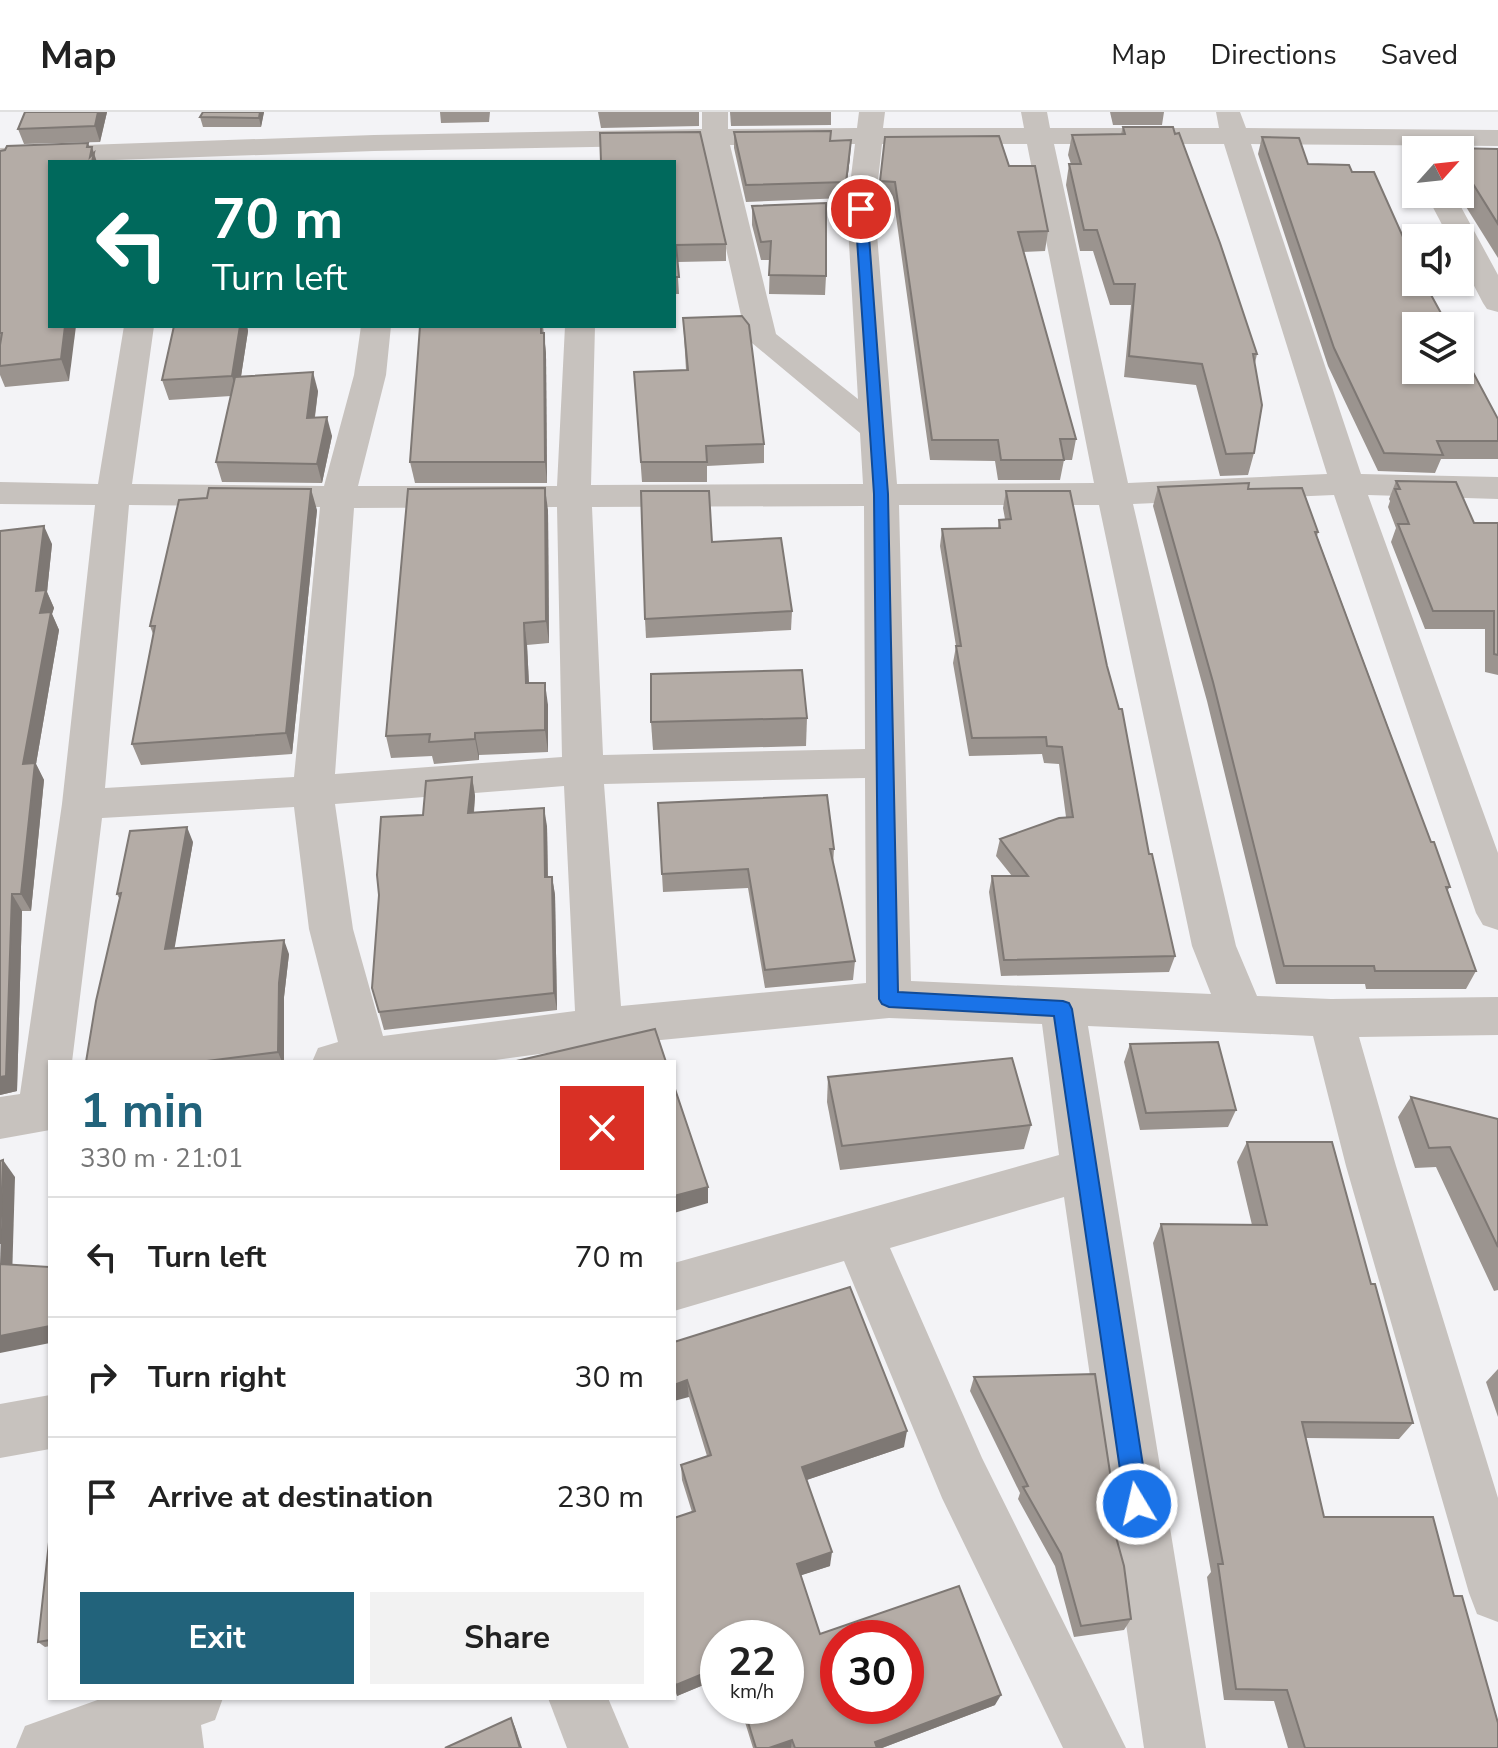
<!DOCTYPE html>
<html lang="en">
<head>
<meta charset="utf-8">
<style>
  :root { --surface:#fff; --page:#f2f2f2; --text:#222; --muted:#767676; --line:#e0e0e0; --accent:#22637b }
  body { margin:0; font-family:"Nunito Sans",sans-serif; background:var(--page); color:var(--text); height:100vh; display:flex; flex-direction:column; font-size:30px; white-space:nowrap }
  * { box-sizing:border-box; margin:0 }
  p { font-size:26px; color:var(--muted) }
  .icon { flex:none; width:44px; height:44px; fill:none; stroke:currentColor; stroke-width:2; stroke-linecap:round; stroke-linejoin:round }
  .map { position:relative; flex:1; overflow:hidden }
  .sheet { position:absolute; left:48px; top:948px; width:628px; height:640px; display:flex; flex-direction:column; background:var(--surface); border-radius:0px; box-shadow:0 2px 6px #0004 }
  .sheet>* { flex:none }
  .guide { position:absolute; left:48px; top:48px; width:628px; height:168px; border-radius:0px; box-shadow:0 2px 6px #0004; background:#00695c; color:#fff; overflow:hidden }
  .needle { width:52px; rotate:63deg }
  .controls { position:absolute; left:1402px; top:24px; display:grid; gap:16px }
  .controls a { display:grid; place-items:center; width:72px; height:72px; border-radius:0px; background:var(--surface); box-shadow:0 2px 6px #0004; font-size:40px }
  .speed { position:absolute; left:700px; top:1508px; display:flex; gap:16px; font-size:40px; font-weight:700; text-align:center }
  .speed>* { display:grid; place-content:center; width:104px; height:104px; border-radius:50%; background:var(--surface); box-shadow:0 2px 6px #0004; line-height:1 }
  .speed small { font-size:20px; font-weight:400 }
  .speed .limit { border:12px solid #d22; background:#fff; color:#111 }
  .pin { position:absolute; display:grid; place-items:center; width:68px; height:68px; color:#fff; margin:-34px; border:4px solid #fff; border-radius:50%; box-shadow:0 2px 8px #0007 }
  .me { position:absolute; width:88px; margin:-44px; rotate:351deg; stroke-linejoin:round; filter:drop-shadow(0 0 6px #0008) }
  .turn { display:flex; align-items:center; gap:28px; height:168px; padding:0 32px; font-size:36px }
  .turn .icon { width:104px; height:104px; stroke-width:2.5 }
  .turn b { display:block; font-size:56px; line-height:68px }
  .round { display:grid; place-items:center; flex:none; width:84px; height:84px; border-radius:0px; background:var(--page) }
  .summary { display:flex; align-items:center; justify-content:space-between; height:136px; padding:0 32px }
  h1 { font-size:48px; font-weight:700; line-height:60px; color:var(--accent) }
  .primary-button { display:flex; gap:16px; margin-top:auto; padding:16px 32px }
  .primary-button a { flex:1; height:92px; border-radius:0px; background:var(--accent); color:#fff; font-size:32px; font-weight:700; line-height:92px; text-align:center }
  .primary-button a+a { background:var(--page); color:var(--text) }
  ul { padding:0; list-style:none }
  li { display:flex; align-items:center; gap:24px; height:120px; padding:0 32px; border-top:2px solid var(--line) }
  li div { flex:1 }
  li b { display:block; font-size:30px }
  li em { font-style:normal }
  header { display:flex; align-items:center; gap:48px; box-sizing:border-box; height:112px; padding:0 40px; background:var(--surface); border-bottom:2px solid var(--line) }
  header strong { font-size:38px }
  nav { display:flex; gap:44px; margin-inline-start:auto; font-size:28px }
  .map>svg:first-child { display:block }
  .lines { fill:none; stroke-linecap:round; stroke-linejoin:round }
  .minor { fill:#c7c2be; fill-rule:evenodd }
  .wall { fill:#9b948f }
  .shaded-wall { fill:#7e7874 }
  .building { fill:#b4aca6; stroke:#7e7874; stroke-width:2; fill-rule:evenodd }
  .route { fill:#1a73e8; stroke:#114b97; stroke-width:2 }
</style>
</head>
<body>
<header>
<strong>Map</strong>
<nav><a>Map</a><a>Directions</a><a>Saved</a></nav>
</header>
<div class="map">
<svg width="1498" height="1636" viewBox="0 0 1498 1636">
  <rect width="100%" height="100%" fill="#f3f3f6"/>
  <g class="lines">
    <g class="minor">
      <path d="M702,0H728V17L857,16L859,0H885L883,16H1024L1021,0H1047L1050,16H1219L1216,0H1240L1246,16L1498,18V34L1251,32L1361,362L1498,365V387L1368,383L1498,741V818L1483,813L1476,801L1334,383L1133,392L1236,834L1257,884L1331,887L1498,885V923L1359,925L1396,1054L1498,1386V1510L1477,1502L1469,1481L1346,1054L1313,924L1088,914L1206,1636H1144L1064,1085L890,1136L982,1346L1126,1636H1063L942,1386L844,1149L674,1199V1151L1059,1043L1042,912L889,906L599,934L481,950H312L318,936L338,930L309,817L294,695L102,706L72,950H50V1018L0,1027V985L20,982L62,692L95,393L0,392V370L98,372L124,214H154L132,372L324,374L354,263L361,214H391L386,263L358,374H557L565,214H595L591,373L863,372L860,321L746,226L703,33L374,39L0,52V36L374,23L702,17ZM855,32L847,97L858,287L776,222L730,33ZM882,32H1027L1094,371L897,372L875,97ZM1054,32H1224L1327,362L1128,371ZM129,393L320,395L294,665L105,676ZM899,393H1099L1192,834L1211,882L911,869ZM864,394L865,637L603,643L592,395ZM557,395L562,645L335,662L354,396ZM865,666L866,871L621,894L604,672ZM564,674L575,899L383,924L353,817L335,692Z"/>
      <polygon points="1426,82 1454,82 1498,163 1498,200 1487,197 1483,191 1460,147 1460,126 1449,126"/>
      <polygon points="50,1283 50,1337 0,1346 0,1292"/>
      <polygon points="103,1586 223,1586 215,1608 201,1613 204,1636 16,1636 25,1614"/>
      <polygon points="548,1586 608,1586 629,1636 567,1636"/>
    </g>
  </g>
  <g class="wall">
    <polygon points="25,0 107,0 100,30 24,32 18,17"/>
    <polygon points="203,0 264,0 261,15 203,15 200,5"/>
    <polygon points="440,0 490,0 489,10 441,11"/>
    <polygon points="598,0 699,0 699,14 601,16"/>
    <polygon points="730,0 831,0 831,13 731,14"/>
    <polygon points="1110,0 1164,0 1162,13 1113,13"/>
    <polygon points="1123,15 1257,242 1255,251 1254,341 1248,363 1220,364 1196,273 1124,265 1131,193 1110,193 1093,139 1080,139 1066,73 1069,52 1071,52 1068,43 1072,23 1121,22"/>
    <polygon points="734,20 830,29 850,45 845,86 746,90 734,36"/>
    <polygon points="1262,25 1308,52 1352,60 1416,154 1498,307 1498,347 1441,347 1435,361 1378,359 1328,254 1258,42"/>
    <polygon points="1451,36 1498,37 1498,146 1458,82 1460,82 1460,38 1450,38"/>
    <polygon points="0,39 50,50 69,269 5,275 0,263"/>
    <polygon points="674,50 726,132 726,149 677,150 679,182 674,182"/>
    <polygon points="1009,54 1048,119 1045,139 1023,140 1076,327 1072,348 1064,348 1060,368 998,368 995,349 930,348 894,90 879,88 880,69"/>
    <polygon points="752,94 826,164 825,183 769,182 770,148 761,148 752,113"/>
    <polygon points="683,206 764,332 764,351 707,354 707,370 642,370 634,260 686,258"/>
    <polygon points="174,214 247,214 248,219 241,264 318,279 315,305 332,324 322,371 222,370 216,350 231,284 169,288 162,268"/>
    <polygon points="543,214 546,242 547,371 415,371 410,350"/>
    <polygon points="1396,369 1474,411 1498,411 1498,563 1485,560 1485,517 1425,517 1391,430 1396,416 1388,395 1390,389 1389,387"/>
    <polygon points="1158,375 1248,377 1318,420 1317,424 1431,730 1450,775 1447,779 1476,859 1466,877 1366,877 1365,872 1276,872 1207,589 1153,394"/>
    <polygon points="1006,379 1107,554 1149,742 1175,844 1169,860 1001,864 989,780 992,764 1012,764 996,744 1000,727 1066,705 1059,652 1044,651 1042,642 969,644 953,551 956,534 940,434 942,417 998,416 999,408 1005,407 1003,396"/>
    <polygon points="317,398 292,642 141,653 132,632 153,522 150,514"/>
    <polygon points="548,398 549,531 527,533 529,571 548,593 548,640 479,643 479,648 434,652 432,644 391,646 386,624"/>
    <polygon points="0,419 52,432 47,480 54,496 52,502 59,518 36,652 44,668 31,799 22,799 17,979 0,983"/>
    <polygon points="712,430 792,499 791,518 646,526 645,507"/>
    <polygon points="807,606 806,634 653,638 651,610"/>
    <polygon points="472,665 475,684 474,701 547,714 548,765 552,765 555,783 557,898 384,918 379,900 423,703"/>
    <polygon points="658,691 834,737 833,753 855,849 853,868 765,876 748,776 663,780"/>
    <polygon points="193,730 174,836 289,842 284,885 284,950 86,950 120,788 117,782"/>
    <polygon points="1130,932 1236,998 1228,1015 1140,1018 1124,950"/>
    <polygon points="828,965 1031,1013 1024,1037 840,1058 827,990"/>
    <polygon points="1411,985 1498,1007 1498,1178 1494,1179 1436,1055 1415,1056 1398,1005"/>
    <polygon points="1247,1030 1371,1172 1413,1311 1399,1327 1306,1326 1324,1405 1454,1484 1498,1636 1288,1636 1274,1589 1224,1588 1207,1465 1211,1460 1153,1131 1161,1112 1252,1113 1237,1050"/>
    <polygon points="674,1230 904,1335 806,1368 830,1454 801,1463 820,1522 995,1593 882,1636 753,1636 740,1594 786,1594 718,1526 718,1573 701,1574 677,1584 674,1575 674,1406 692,1400 682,1368 681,1353 707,1344 689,1285"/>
    <polygon points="1498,1257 1498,1305 1486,1270"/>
    <polygon points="974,1265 1118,1413 1114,1419 1131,1507 1124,1518 1074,1525 1055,1454 1018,1387 1020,1381 970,1279"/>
    <polygon points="50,1421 50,1534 45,1535 38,1530"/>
  </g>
  <g class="shaded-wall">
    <polygon points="98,0 107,0 100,30 95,14"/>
    <polygon points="260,0 264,0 261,15 259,6"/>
    <polygon points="851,28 850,45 845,86 846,70"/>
    <polygon points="88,31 91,40 92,35 97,50 92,50 87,35"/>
    <polygon points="65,214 76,214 69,269 61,247"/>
    <polygon points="240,214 247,214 248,219 238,284 232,264"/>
    <polygon points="544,221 546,242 547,371 545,350"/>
    <polygon points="313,260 318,279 312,325 307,306"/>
    <polygon points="327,305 332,324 322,371 317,352"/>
    <polygon points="545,376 548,398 549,531 546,509"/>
    <polygon points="311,377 317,398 292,642 286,621"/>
    <polygon points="44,414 52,432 47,480 54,496 52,502 59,518 36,652 44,668 31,799 21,782 23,652 40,501 36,479"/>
    <polygon points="524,511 527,533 530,593 526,571"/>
    <polygon points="545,571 548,593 548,640 545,618"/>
    <polygon points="475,621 479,643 479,648 475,627"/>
    <polygon points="472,665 475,684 472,720 468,701"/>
    <polygon points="544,696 547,714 548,784 545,765"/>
    <polygon points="187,715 193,730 172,851 165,837"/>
    <polygon points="552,765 555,783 557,898 554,881"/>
    <polygon points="12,782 22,799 17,979 0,983 0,965"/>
    <polygon points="284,828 289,842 284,885 284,950 282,950 278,940 279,871"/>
    <polygon points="3,1048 15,1065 12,1168 0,1153"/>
    <polygon points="708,1075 708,1091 674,1101 674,1084"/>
    <polygon points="50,1214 50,1231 0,1241 0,1224"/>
    <polygon points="687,1268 689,1285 674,1289 674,1273"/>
    <polygon points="907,1319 904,1335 801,1370 802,1355"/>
    <polygon points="832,1440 830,1454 796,1465 797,1452"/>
    <polygon points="700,1563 701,1574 677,1584 676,1573"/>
    <polygon points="1001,1583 995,1593 882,1636 873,1636 875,1630"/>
    <polygon points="511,1606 515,1615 522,1636 520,1636"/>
    <polygon points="792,1628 791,1636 769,1636"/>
  </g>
  <g class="building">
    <polygon points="25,0 98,0 95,14 18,17"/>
    <polygon points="203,0 260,0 259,6 200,5"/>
    <polygon points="1123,15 1173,15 1175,22 1179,21 1220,131 1257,242 1253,242 1262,293 1254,341 1226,342 1202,252 1129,244 1135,172 1114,172 1097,118 1084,118 1069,52 1081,52 1072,23 1125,22"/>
    <polygon points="831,19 830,29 851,28 846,70 746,73 734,20"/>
    <polygon points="700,20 726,132 676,133 679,165 674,165 674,50 601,50 600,21"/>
    <polygon points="999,24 1009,54 1035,54 1048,119 1018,120 1076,327 1060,327 1064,348 1001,348 998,328 932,328 895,70 880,69 885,25"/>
    <polygon points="1262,25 1299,26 1308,52 1349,53 1352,60 1374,60 1416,154 1416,170 1424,170 1448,214 1416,214 1416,258 1460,258 1460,236 1498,307 1498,329 1437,329 1443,343 1384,341 1334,236"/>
    <polygon points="88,31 87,35 92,35 90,45 94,41 92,50 50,50 50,214 65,214 61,247 0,254 0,233 2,221 0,221 0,39 5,38 7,34"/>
    <polygon points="1451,36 1498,37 1498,112 1460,51 1460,38 1451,38"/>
    <polygon points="826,91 826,164 769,163 771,129 761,130 752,94"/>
    <polygon points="742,204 749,213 764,332 706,334 707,350 641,350 634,260 688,258 683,206"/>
    <polygon points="174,214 240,214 232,264 162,268"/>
    <polygon points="420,214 541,214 541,221 544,221 545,350 410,350"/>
    <polygon points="313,260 307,306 327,305 317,352 216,350 235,265"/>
    <polygon points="1396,369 1456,370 1474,411 1498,411 1498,543 1494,542 1494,499 1433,499 1398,412 1409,412 1395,377 1400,377"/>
    <polygon points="1249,371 1248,377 1302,376 1318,420 1315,420 1388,616 1431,730 1434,730 1450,775 1446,775 1476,859 1375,859 1374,854 1284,854 1213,570 1158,375"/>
    <polygon points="209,376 311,377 286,621 132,632 155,514 150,514 179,388 207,386"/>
    <polygon points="545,376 546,509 524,511 526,571 545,571 545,618 475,621 475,627 429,630 430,622 386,624 408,377"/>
    <polygon points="641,379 709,379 712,430 781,426 792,499 645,507"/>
    <polygon points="1006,379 1070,379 1107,554 1119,597 1122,597 1149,742 1152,742 1175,844 1004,848 992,764 1028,764 1000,727 1059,706 1073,705 1062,635 1047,634 1046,625 972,626 956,534 961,534 942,417 1000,416 999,408 1011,407"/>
    <polygon points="44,414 36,479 46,478 40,501 51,500 23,652 35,651 21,782 12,782 6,964 0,965 0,419"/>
    <polygon points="802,558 807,606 651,610 651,562"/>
    <polygon points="472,665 468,701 544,696 545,765 552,765 554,881 379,900 372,876 379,783 377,763 381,705 423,703 426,669"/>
    <polygon points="827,683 834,737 830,737 855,849 765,858 748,757 662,762 658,691"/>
    <polygon points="187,715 165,837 284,828 279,871 278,940 199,950 86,950 96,889 121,781 117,782 130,719"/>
    <polygon points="655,917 666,950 512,950"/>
    <polygon points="1218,930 1236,998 1146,1001 1130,932"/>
    <polygon points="1012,946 1031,1013 842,1034 828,965"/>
    <polygon points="674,974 708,1075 674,1084"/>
    <polygon points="1411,985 1498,1007 1498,1135 1450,1035 1429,1036"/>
    <polygon points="1247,1030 1332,1030 1371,1172 1375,1172 1413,1311 1302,1310 1324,1405 1433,1405 1454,1484 1462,1484 1498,1611 1498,1636 1305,1636 1287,1578 1236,1577 1218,1452 1223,1452 1161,1112 1267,1113"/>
    <polygon points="3,1048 0,1132 0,1049"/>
    <polygon points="50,1146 50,1214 0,1224 0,1152 49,1155"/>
    <path d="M850,1175L907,1319L802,1355L832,1440L797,1452L820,1522L959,1474L1001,1583L875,1630L877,1636H795L792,1628L769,1636H756L743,1594H786V1526H718V1562L700,1563L676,1573L674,1569V1406L695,1399L681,1353L711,1343L687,1268L674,1273V1230ZM838,1526H906V1594H838Z"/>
    <polygon points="1095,1262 1118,1413 1113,1414 1124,1454 1131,1507 1081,1514 1061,1442 1023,1375 1028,1374 974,1265"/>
    <polygon points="50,1421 50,1528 38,1530"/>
    <polygon points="511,1606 520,1636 445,1636"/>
  </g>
  <polygon class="route" points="861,94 867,97 888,382 898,880 1063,889 1069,891 1072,897 1149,1392 1145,1401 1137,1404 1129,1401 1125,1392 1054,904 889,895 882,892 879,887 874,382 855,97"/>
</svg>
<div class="controls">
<a><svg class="needle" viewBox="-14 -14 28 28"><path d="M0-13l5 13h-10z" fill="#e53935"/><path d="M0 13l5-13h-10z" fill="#767676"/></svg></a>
<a><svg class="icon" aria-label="sound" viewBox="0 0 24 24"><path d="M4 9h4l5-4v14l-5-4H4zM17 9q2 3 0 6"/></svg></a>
<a><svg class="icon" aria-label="layers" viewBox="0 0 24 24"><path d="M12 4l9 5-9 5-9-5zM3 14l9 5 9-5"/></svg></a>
</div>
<div class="speed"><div>22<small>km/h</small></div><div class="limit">30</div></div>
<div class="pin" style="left:861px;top:97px;background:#d93025"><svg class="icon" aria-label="arrive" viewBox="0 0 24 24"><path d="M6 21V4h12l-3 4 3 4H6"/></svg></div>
<svg class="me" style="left:1137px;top:1392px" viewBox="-20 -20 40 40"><circle r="17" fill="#1a73e8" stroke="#fff" stroke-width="3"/><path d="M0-11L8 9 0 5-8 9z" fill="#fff"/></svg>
<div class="guide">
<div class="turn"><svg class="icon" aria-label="left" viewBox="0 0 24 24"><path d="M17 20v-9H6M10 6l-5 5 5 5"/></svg><div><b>70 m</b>Turn left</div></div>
</div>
<section class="sheet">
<div class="summary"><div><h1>1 min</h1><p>330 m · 21:01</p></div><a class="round" style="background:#d93025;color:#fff"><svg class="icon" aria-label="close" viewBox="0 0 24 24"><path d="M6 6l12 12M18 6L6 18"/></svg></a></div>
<ul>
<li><svg class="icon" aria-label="left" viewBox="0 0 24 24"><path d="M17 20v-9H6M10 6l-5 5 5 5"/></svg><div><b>Turn left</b></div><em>70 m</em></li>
<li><svg class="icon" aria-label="right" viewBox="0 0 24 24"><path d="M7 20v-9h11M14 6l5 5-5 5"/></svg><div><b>Turn right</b></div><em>30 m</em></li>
<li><svg class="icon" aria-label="arrive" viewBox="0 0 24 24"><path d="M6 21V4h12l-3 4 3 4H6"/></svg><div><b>Arrive at destination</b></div><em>230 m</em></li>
</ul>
<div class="primary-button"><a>Exit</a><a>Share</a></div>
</section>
</div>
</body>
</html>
